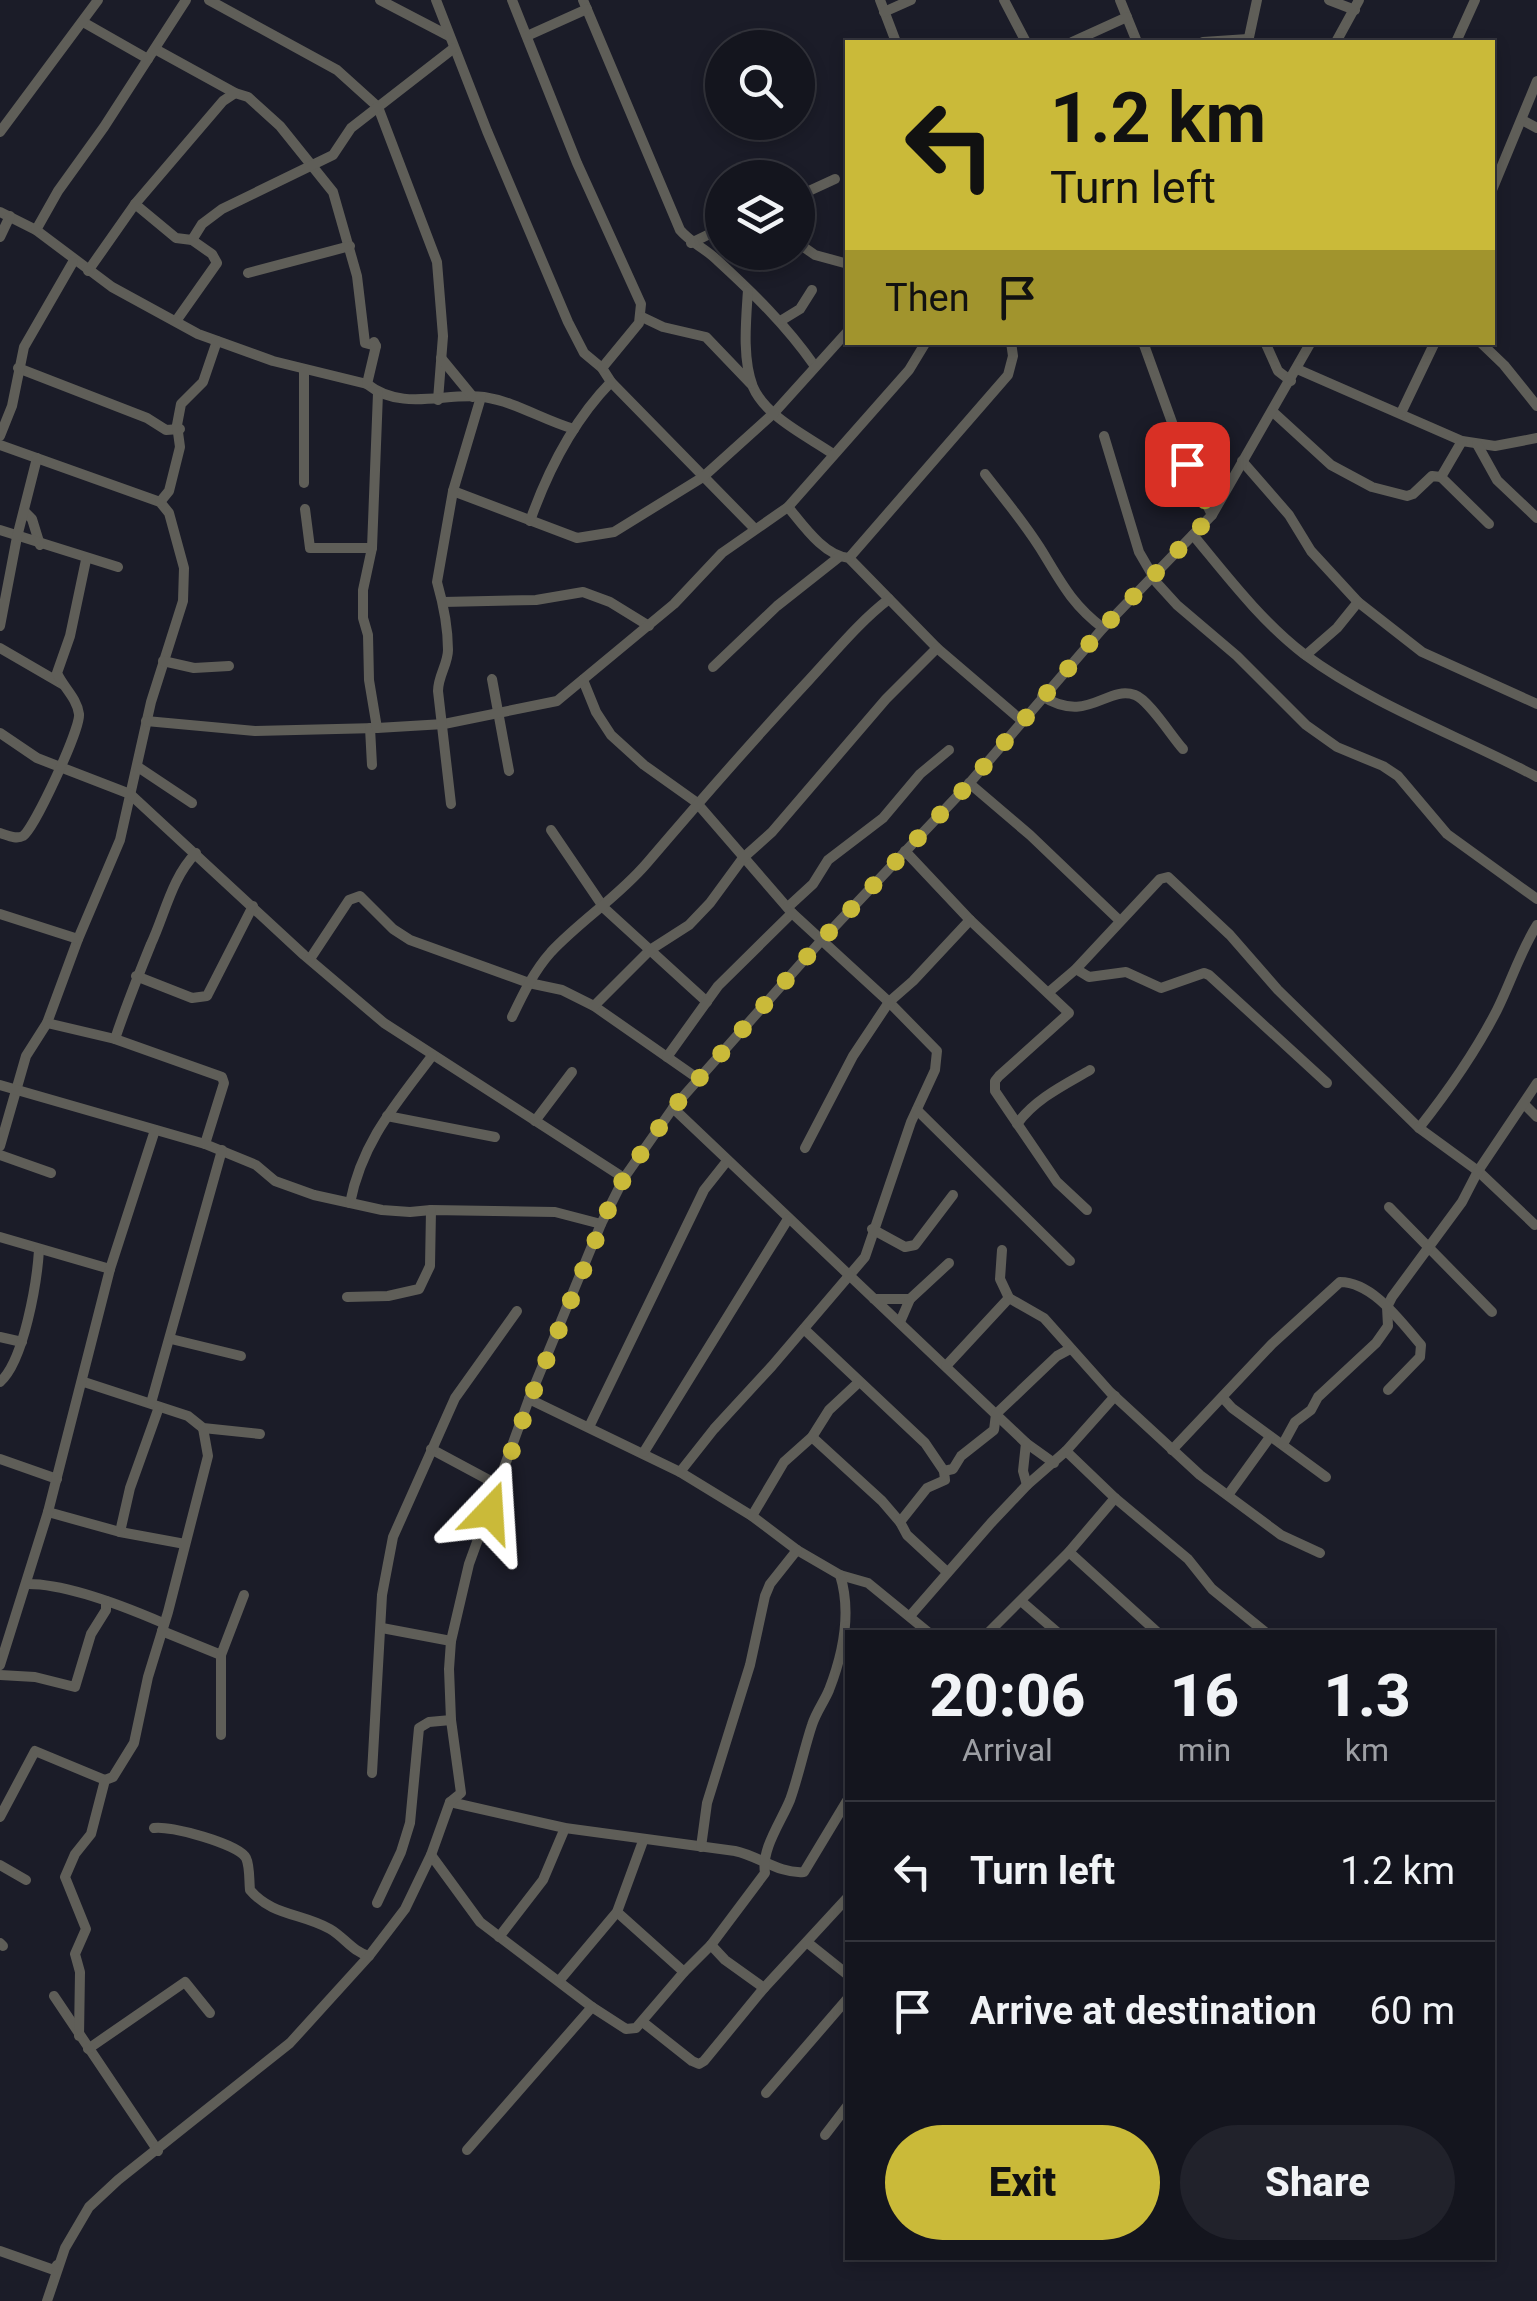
<!DOCTYPE html>
<html lang="en">
<head>
<meta charset="utf-8">
<style>
  :root { --surface:#14151e; --page:#21222b; --text:#f1f3f6; --muted:#9d9fa4; --line:#33343c; --accent:#caba39 }
  body { margin:0; font-family:Roboto,sans-serif; background:var(--page); color:var(--text); height:100vh; display:flex; flex-direction:column; font-size:38px; white-space:nowrap }
  * { box-sizing:border-box; margin:0 }
  p { font-size:32px; color:var(--muted) }
  .icon { flex:none; width:55px; height:55px; fill:none; stroke:currentColor; stroke-width:2; stroke-linecap:round; stroke-linejoin:round }
  .map { position:relative; flex:1; overflow:hidden }
  .drawer { position:absolute; left:845px; top:1630px; width:650px; height:630px; display:flex; flex-direction:column; background:var(--surface); border-radius:0px; box-shadow:0 5px 15px #0003,0 0 0 2px var(--line) }
  .drawer>* { flex:none }
  .guide { position:absolute; left:845px; top:40px; width:650px; height:305px; border-radius:0px; box-shadow:0 5px 15px #0003,0 0 0 2px var(--line); background:#caba39; color:#111; overflow:hidden }
  .tools { position:absolute; left:705px; top:30px; display:grid; gap:20px }
  .tools a { display:grid; place-items:center; width:110px; height:110px; border-radius:50%; background:var(--surface); box-shadow:0 5px 15px #0003,0 0 0 2px var(--line); font-size:50px }
  .pin { position:absolute; display:grid; place-items:center; width:85px; height:85px; color:#fff; margin:-42px; border-radius:20px; box-shadow:0 5px 15px #0006 }
  .me { position:absolute; width:110px; margin:-55px; rotate:20deg; stroke-linejoin:round; filter:drop-shadow(0 0 8px #0008) }
  .turn { display:flex; align-items:center; gap:35px; height:210px; padding:0 40px; font-size:45px }
  .turn .icon { width:130px; height:130px; stroke-width:2.5 }
  .turn b { display:block; font-size:70px; line-height:85px }
  .then { display:flex; align-items:center; height:95px; padding:0 40px; background:#0003; gap:20px; font-size:38px }
  .eta { display:flex; justify-content:space-evenly; align-items:center; height:170px; text-align:center }
  .eta b { font-size:60px; font-weight:800; line-height:70px }
  .button { display:flex; gap:20px; margin-top:auto; padding:20px 40px }
  .button a { flex:1; height:115px; border-radius:60px; background:var(--accent); color:#111; font-size:40px; font-weight:800; line-height:115px; text-align:center }
  .button a+a { background:var(--page); color:var(--text) }
  ul { padding:0; list-style:none }
  li { display:flex; align-items:center; gap:30px; height:140px; padding:0 40px; border-top:2px solid var(--line) }
  li div { flex:1 }
  li b { display:block; font-size:38px }
  li em { font-style:normal }
  .map>svg:first-child { display:block }
  .lines { fill:none; stroke-linecap:round; stroke-linejoin:round }
  .minor { stroke:#5f5e58; stroke-width:10 }
  .route { stroke:#caba39; stroke-width:18; stroke-dasharray:0 32.4 }
</style>
</head>
<body>
<div class="map">
<svg width="1537" height="2301" viewBox="0 0 1537 2301">
  <rect width="100%" height="100%" fill="#1b1c28"/>
  <g class="lines">
    <g class="minor">
      <polyline points="209,0 337,70 378,107 437,262 443,336 438,400"/>
      <polyline points="380,0 449,36"/>
      <polyline points="436,0 487,131 568,322 584,353 602,368 611,382 754,528"/>
      <polyline points="512,0 577,163 641,304 639,323 602,368"/>
      <path d="M583,0L680,230C691,243 705,248 717,260C753,293 786,325 814,365"/>
      <polyline points="880,0 896,42"/>
      <polyline points="1004,0 1026,42"/>
      <polyline points="1120,0 1137,42"/>
      <polyline points="1329,0 1355,10"/>
      <polyline points="884,12 911,0"/>
      <polyline points="83,22 148,59"/>
      <polyline points="527,36 587,9"/>
      <polyline points="1072,42 1127,17"/>
      <polyline points="1203,42 1248,39"/>
      <polyline points="1248,42 1257,0"/>
      <polyline points="1336,42 1359,0"/>
      <polyline points="1456,42 1475,0"/>
      <polyline points="155,49 235,93 248,97 280,126 333,192 357,276 365,343 376,346"/>
      <polyline points="1522,120 1537,128"/>
      <polyline points="0,132 98,0"/>
      <polyline points="1492,190 1537,81"/>
      <polyline points="798,196 835,179"/>
      <polyline points="135,204 176,238 192,240 212,254 217,263 176,321"/>
      <path d="M0,212L36,230L112,287L198,334L273,361L367,384C402,412 445,392 484,397C516,402 543,420 574,429"/>
      <polyline points="36,230 58,191 104,127 186,0"/>
      <polyline points="0,237 10,216"/>
      <polyline points="192,240 202,224 222,209 333,155 351,128 454,48"/>
      <polyline points="691,243 722,228"/>
      <polyline points="798,243 815,255 848,264"/>
      <polyline points="88,271 135,204 223,101 235,93"/>
      <polyline points="248,273 350,246"/>
      <path d="M748,290C746,320 742,359 753,387C766,417 807,436 833,454"/>
      <polyline points="642,317 663,327 706,337 751,384"/>
      <polyline points="782,320 800,309 812,290"/>
      <polyline points="1143,342 1187,464 1212,515"/>
      <polyline points="1265,342 1278,371 1291,381"/>
      <polyline points="1480,342 1504,365 1537,406"/>
      <polyline points="441,358 473,397"/>
      <polyline points="18,368 147,418 166,430 180,429"/>
      <polyline points="1297,369 1462,441 1495,446 1537,438"/>
      <polyline points="304,370 304,483"/>
      <polyline points="367,384 376,346 374,342"/>
      <polyline points="1273,412 1331,465 1372,487 1407,496 1413,494 1432,476 1441,477"/>
      <polyline points="1401,413 1435,342"/>
      <polyline points="0,436 12,406 24,347 73,262"/>
      <polyline points="1104,436 1139,552 1157,583 1177,605 1237,656 1306,725 1337,747 1383,766 1398,776 1447,834 1537,899"/>
      <polyline points="1462,441 1441,477 1489,524"/>
      <polyline points="1477,444 1497,480 1537,518"/>
      <polyline points="0,445 160,502 169,513 184,568 183,601 151,702 120,840 78,939 47,1023 26,1056 0,1146"/>
      <polyline points="1242,461 1289,515 1311,551 1358,602 1422,652 1537,704"/>
      <path d="M985,474C1005,500 1028,527 1045,556C1063,586 1074,606 1103,628"/>
      <polyline points="453,491 577,538 614,532 703,477 774,413 848,331"/>
      <polyline points="160,502 169,491 180,447 177,425 181,404 203,382 217,341"/>
      <path d="M788,507C803,525 824,556 849,558L937,648L1021,720"/>
      <polyline points="305,509 310,548 372,548"/>
      <polyline points="24,511 32,519 40,545"/>
      <path d="M530,521C548,470 573,421 611,382"/>
      <polyline points="0,530 118,567"/>
      <path d="M1193,535C1227,576 1261,621 1304,654C1374,706 1460,736 1537,777"/>
      <polyline points="849,558 1008,375 1013,356 1011,342"/>
      <polyline points="443,602 536,600 583,592 610,602 649,626"/>
      <polyline points="0,626 17,537 37,458"/>
      <polyline points="0,648 62,684"/>
      <polyline points="1306,655 1337,628 1358,602"/>
      <polyline points="163,661 194,668 229,666"/>
      <polyline points="713,667 777,606 839,557"/>
      <polyline points="492,679 509,771"/>
      <polyline points="583,680 596,712 611,735 644,765 696,802 792,913 889,1002 937,1051 935,1070 911,1122 865,1257 772,1366 714,1429 680,1472"/>
      <path d="M1042,696C1088,725 1106,685 1135,695C1149,700 1172,737 1183,749"/>
      <polyline points="146,721 255,731 377,728 444,724 557,701 674,604 722,553 788,507 909,370 926,342"/>
      <polyline points="370,728 372,765"/>
      <polyline points="377,728 369,680 368,635 363,618 363,590 372,548 378,393"/>
      <polyline points="0,733 37,758 130,794 304,955 384,1023 624,1178"/>
      <polyline points="138,767 192,803"/>
      <polyline points="969,783 1030,835 1120,921"/>
      <path d="M451,804L438,691C438,676 448,664 448,650C448,628 443,603 437,582L453,491L481,397"/>
      <polyline points="551,830 604,908 707,1002"/>
      <path d="M0,833C7,835 16,840 23,836C34,829 81,728 79,714C77,698 63,687 57,673L70,636L86,560"/>
      <polyline points="905,851 970,920 1069,1013 999,1076 995,1081 995,1091 1057,1182 1087,1210"/>
      <polyline points="788,907 813,884 828,860 883,818 920,774 949,750"/>
      <polyline points="0,914 78,939"/>
      <polyline points="310,959 349,900 360,896 393,929 410,940 529,983 562,990 594,1006 700,1080"/>
      <polyline points="1076,969 1089,977 1126,972 1161,988 1204,973 1209,975 1327,1083"/>
      <polyline points="136,976 192,998 207,996 253,906"/>
      <polyline points="1049,992 1076,969 1160,879 1168,877 1230,935 1278,990 1419,1128 1478,1171 1535,1225"/>
      <polyline points="594,1006 650,950 689,925 710,903 743,858 772,832 886,699 937,648"/>
      <path d="M512,1017C523,994 534,971 551,952C581,920 618,897 647,863C700,801 753,740 809,680C835,652 859,622 889,599"/>
      <polyline points="47,1023 115,1039 222,1077 224,1083 205,1144"/>
      <path d="M115,1039C126,1006 138,976 151,944C165,914 172,877 196,853"/>
      <polyline points="667,1057 718,986 792,913"/>
      <polyline points="0,1085 205,1144 256,1165 275,1181 314,1195 382,1210 410,1212 431,1210 555,1212 601,1224"/>
      <polyline points="1524,1104 1537,1117"/>
      <polyline points="673,1108 1026,1443 1054,1463"/>
      <polyline points="917,1110 1070,1261"/>
      <polyline points="387,1116 495,1137"/>
      <polyline points="535,1121 572,1072"/>
      <path d="M1017,1124C1035,1099 1064,1085 1090,1070"/>
      <path d="M1419,1128C1449,1090 1475,1053 1497,1010C1511,982 1520,952 1537,925"/>
      <polyline points="805,1148 853,1056 889,1002 913,981 970,920"/>
      <polyline points="0,1155 51,1173"/>
      <path d="M350,1203C362,1142 395,1105 432,1056"/>
      <polyline points="1389,1207 1492,1312"/>
      <polyline points="872,1229 905,1247 915,1245 953,1195"/>
      <polyline points="0,1237 110,1269"/>
      <polyline points="1002,1250 1000,1279 1009,1298 1044,1318 1110,1392 1200,1475 1281,1535 1320,1553"/>
      <polyline points="347,1297 388,1296 419,1289 430,1266 431,1210"/>
      <polyline points="874,1299 910,1299"/>
      <polyline points="900,1322 910,1299 949,1263"/>
      <polyline points="804,1329 925,1443 944,1471"/>
      <polyline points="0,1337 22,1342"/>
      <polyline points="171,1339 241,1356"/>
      <polyline points="946,1366 1009,1298"/>
      <path d="M0,1382C24,1361 37,1282 39,1250"/>
      <polyline points="84,1382 188,1416 203,1428 260,1434"/>
      <polyline points="1223,1398 1232,1408 1326,1477"/>
      <polyline points="529,1399 680,1472 752,1516 797,1550 840,1575 868,1583 928,1632"/>
      <polyline points="151,1403 222,1150"/>
      <polyline points="589,1427 704,1190 727,1161"/>
      <polyline points="812,1437 882,1501 900,1522 907,1535 947,1572"/>
      <polyline points="1026,1443 1023,1471 1027,1485"/>
      <polyline points="1283,1444 1295,1422 1311,1410 1318,1397 1376,1343 1388,1326 1387,1307 1392,1297 1462,1202 1478,1171 1537,1083"/>
      <polyline points="431,1449 500,1486"/>
      <path d="M1172,1450L1272,1344L1340,1282C1373,1282 1401,1322 1421,1345L1420,1357L1388,1390"/>
      <polyline points="1066,1451 1115,1498 1188,1559 1212,1589 1265,1632"/>
      <polyline points="644,1452 788,1219"/>
      <polyline points="0,1459 57,1479"/>
      <polyline points="1228,1495 1270,1437"/>
      <polyline points="48,1512 120,1532 185,1544"/>
      <polyline points="752,1516 784,1462 812,1437 829,1410 859,1382"/>
      <polyline points="900,1522 927,1488 945,1480 944,1471 953,1469 961,1456 994,1430 996,1414 1057,1356 1070,1349"/>
      <polyline points="120,1532 130,1488 159,1407"/>
      <polyline points="1069,1552 1157,1632"/>
      <path d="M28,1584C68,1584 126,1607 163,1623"/>
      <polyline points="1021,1601 1057,1632"/>
      <polyline points="910,1616 991,1523 1027,1485 1066,1451 1115,1396"/>
      <polyline points="382,1628 451,1641"/>
      <polyline points="162,1631 221,1655"/>
      <polyline points="989,1632 1069,1552 1115,1498"/>
      <polyline points="0,1665 48,1512 110,1269 155,1130"/>
      <polyline points="0,1675 35,1677 75,1687 91,1634 106,1610 106,1601"/>
      <polyline points="221,1735 221,1655 244,1595"/>
      <polyline points="372,1773 382,1595 393,1537 455,1398 517,1311"/>
      <path d="M450,1802L565,1828L735,1851C759,1856 779,1874 804,1872L848,1799"/>
      <polyline points="0,1817 35,1751 105,1780"/>
      <path d="M154,1828C169,1825 239,1844 246,1858C250,1866 249,1881 250,1890C272,1916 302,1913 330,1929C344,1937 353,1952 369,1956"/>
      <polyline points="701,1847 707,1803 750,1665 765,1596 770,1584 797,1550"/>
      <path d="M431,1855L480,1922L592,2007L626,2029L636,2028L684,1972L711,1945L765,1873C761,1849 781,1822 790,1800C798,1778 804,1749 812,1725C816,1712 824,1702 829,1690C843,1654 852,1613 840,1575"/>
      <polyline points="0,1865 26,1880"/>
      <polyline points="377,1903 401,1852 410,1823 419,1728 429,1722 451,1720"/>
      <polyline points="617,1912 684,1972"/>
      <polyline points="499,1937 543,1880 565,1828"/>
      <polyline points="0,1943 3,1946"/>
      <polyline points="808,1943 848,1975"/>
      <polyline points="711,1945 725,1960 764,1988"/>
      <polyline points="559,1981 617,1912 643,1841"/>
      <polyline points="54,1996 158,2151"/>
      <polyline points="644,2023 692,2061 699,2064 704,2061 764,1988 848,1897"/>
      <polyline points="79,2036 80,1972 75,1954 86,1929 65,1877 75,1854 91,1834 105,1780 113,1777 134,1743 148,1677 168,1612 208,1456 203,1428"/>
      <polyline points="88,2049 185,1982 210,2013"/>
      <polyline points="766,2093 848,1998"/>
      <polyline points="825,2135 848,2105"/>
      <polyline points="467,2150 592,2007"/>
      <polyline points="0,2251 54,2270 57,2265"/>
      <polyline points="47,2301 65,2248 89,2207 118,2180 290,2043 369,1956 405,1909 431,1855 450,1802 461,1793 451,1720 449,1669 451,1641 469,1564 529,1399 601,1224 624,1178 673,1108 820,942 967,786 1103,628 1212,515 1311,342"/>
    </g>
  </g>
  <g class="lines">
    <polyline class="route" points="490,1512 530,1400 610,1205 624,1178 673,1108 820,942 967,786 1103,628 1212,515 1187,464"/>
  </g>
</svg>
<div class="tools">
<a><svg class="icon" aria-label="search" viewBox="0 0 24 24"><circle cx="10" cy="10" r="6"/><path d="M15 15l6 6"/></svg></a>
<a><svg class="icon" aria-label="layers" viewBox="0 0 24 24"><path d="M12 4l9 5-9 5-9-5zM3 14l9 5 9-5"/></svg></a>
</div>
<div class="pin" style="left:1187px;top:464px;background:#d93025"><svg class="icon" aria-label="arrive" viewBox="0 0 24 24"><path d="M6 21V4h12l-3 4 3 4H6"/></svg></div>
<svg class="me" style="left:490px;top:1512px" viewBox="-20 -20 40 40"><path d="M0-17L14 15 0 8-14 15z" fill="#caba39" stroke="#fff" stroke-width="4"/></svg>
<div class="guide">
<div class="turn"><svg class="icon" aria-label="left" viewBox="0 0 24 24"><path d="M17 20v-9H6M10 6l-5 5 5 5"/></svg><div><b>1.2 km</b>Turn left</div></div>
<div class="then">Then<svg class="icon" aria-label="arrive" viewBox="0 0 24 24"><path d="M6 21V4h12l-3 4 3 4H6"/></svg></div>
</div>
<section class="drawer">
<div class="eta">
<div><b>20:06</b><p>Arrival</p></div>
<div><b>16</b><p>min</p></div>
<div><b>1.3</b><p>km</p></div>
</div>
<ul>
<li><svg class="icon" aria-label="left" viewBox="0 0 24 24"><path d="M17 20v-9H6M10 6l-5 5 5 5"/></svg><div><b>Turn left</b></div><em>1.2 km</em></li>
<li><svg class="icon" aria-label="arrive" viewBox="0 0 24 24"><path d="M6 21V4h12l-3 4 3 4H6"/></svg><div><b>Arrive at destination</b></div><em>60 m</em></li>
</ul>
<div class="button"><a>Exit</a><a>Share</a></div>
</section>
</div>
</body>
</html>
